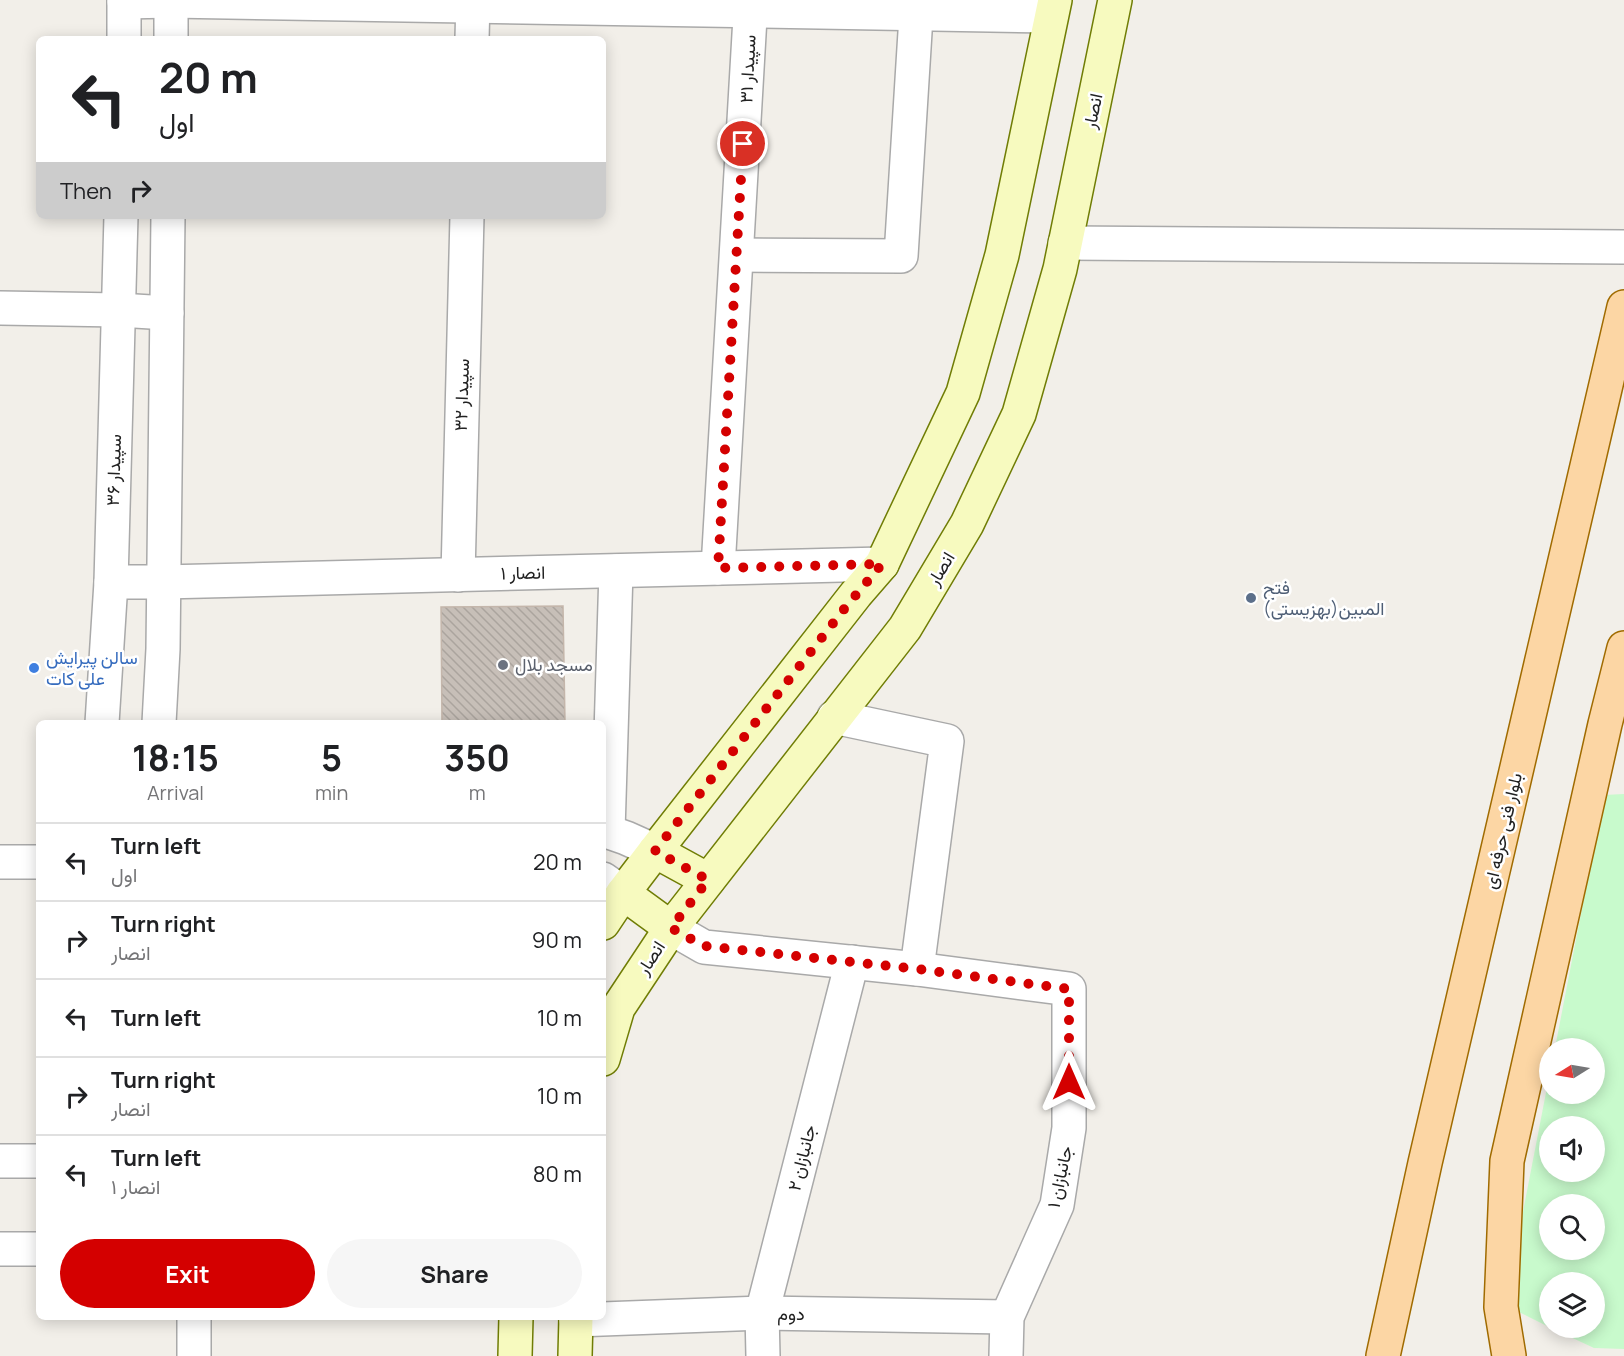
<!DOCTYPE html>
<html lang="en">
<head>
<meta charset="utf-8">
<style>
  :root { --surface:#fff; --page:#f6f6f6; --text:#202124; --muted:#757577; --line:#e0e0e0; --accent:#d40000 }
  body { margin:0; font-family:Manrope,Vazirmatn,sans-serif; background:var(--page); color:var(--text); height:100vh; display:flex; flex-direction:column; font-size:22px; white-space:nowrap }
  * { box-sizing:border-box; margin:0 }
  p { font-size:20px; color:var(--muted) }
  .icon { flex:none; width:33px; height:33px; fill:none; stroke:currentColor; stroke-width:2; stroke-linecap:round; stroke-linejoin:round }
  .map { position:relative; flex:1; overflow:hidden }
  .side { position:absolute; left:36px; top:720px; width:570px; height:600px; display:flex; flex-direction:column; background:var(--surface); border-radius:9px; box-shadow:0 3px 15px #0003 }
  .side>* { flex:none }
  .banner { position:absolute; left:36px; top:36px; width:570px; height:183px; border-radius:9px; box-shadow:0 3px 15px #0003; background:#fff; color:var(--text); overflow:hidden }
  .needle { width:39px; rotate:259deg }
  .tools { position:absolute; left:1539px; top:1038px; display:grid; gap:12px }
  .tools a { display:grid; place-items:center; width:66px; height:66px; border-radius:50%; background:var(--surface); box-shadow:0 3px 15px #0003; font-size:30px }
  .pin { position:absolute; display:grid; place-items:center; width:51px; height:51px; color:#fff; margin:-26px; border:3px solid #fff; border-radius:50%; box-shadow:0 2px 6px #0007 }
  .me { position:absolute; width:66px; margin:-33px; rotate:0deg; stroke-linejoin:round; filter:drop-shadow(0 0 4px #0008) }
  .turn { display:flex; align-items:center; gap:21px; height:126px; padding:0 24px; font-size:27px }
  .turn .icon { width:78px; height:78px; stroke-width:2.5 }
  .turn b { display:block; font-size:42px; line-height:51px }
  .then { display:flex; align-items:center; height:57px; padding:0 24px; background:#0003; gap:12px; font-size:22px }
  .eta { display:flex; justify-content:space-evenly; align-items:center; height:102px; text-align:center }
  .eta b { font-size:36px; font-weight:700; line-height:42px }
  .button { display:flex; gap:12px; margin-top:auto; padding:12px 24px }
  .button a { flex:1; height:69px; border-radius:36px; background:var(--accent); color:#fff; font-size:24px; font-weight:700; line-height:69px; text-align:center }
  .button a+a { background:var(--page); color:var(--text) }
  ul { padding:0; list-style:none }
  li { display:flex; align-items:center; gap:18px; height:78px; padding:0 24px; border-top:2px solid var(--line) }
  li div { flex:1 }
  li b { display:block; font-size:22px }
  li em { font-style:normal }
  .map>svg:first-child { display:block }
  .park { fill:#c8facc; fill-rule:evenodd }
  .building { fill:url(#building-back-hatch); stroke:#c4b6ab; stroke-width:1.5 }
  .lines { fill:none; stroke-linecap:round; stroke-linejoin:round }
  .minor-casing { stroke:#a9a9a9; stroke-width:36 }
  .secondary-casing { stroke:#707d05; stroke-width:36 }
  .primary-casing { stroke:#a06b00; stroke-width:36 }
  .minor { stroke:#fff; stroke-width:33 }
  .secondary { stroke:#f7fabf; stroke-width:33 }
  .primary { stroke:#fcd6a4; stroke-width:33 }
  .route { stroke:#d40000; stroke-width:10; stroke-dasharray:0 18 }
  .service-dot { fill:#5c6f8a; stroke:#fff; stroke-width:2 }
  .worship-dot { fill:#6b7280; stroke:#fff; stroke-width:2 }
  .shop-dot { fill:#3f7fe0; stroke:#fff; stroke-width:2 }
  .labels { text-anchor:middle; stroke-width:5; stroke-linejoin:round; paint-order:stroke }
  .street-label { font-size:18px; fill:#222; stroke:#fff }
  .service-label { font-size:18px; fill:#4e5e75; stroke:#fff; text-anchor:start }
  .shop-label { font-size:18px; fill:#366cbe; stroke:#fff; text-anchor:start }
  .worship-label { font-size:18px; fill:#5b616d; stroke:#fff; text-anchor:start }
</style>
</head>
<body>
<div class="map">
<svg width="1624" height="1356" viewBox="0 0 1624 1356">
  <defs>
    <pattern id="building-back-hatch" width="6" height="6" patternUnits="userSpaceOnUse" patternTransform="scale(1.5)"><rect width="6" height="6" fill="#c7bfb8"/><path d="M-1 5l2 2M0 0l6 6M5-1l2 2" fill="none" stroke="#aba49e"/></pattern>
  </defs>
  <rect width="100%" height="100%" fill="#f2efe9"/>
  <path class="park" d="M1624,794V1349L1594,1348L1551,1328H1594V1282H1550L1549,1327L1505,1305L1549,1077L1550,1094H1594V1048H1555L1604,795ZM1550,1126H1594V1172H1550ZM1550,1204H1594V1250H1550Z"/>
  <polygon class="building" points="563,606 565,723 442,723 441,607"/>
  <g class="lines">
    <defs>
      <g id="minor">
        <polyline points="124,2 171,1 1051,16"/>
        <polyline points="124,39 124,0"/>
        <polyline points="171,39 171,0"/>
        <polyline points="472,39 473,0"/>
        <polyline points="1065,243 1624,247"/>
        <polyline points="737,255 901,256 917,0"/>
        <polyline points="0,308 119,310 167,313"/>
        <polyline points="718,568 751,0"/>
        <polyline points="458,575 467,216"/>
        <polyline points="111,582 163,582 882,564"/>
        <polyline points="834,717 947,741 917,969"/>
        <polyline points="102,723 111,582 121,216"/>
        <polyline points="159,723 163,649 168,216"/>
        <polyline points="603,830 626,838 655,851"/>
        <polyline points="608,831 616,571"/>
        <polyline points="0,862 39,862"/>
        <polyline points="603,879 623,893"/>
        <polyline points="671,928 704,947 917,969 1069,989 1069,1128 1057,1205 1007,1317 1006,1356"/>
        <polyline points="0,1161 39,1161"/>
        <polyline points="0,1249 39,1249"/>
        <polyline points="576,1320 762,1313 1007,1317"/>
        <polyline points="194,1356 194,1317"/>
        <polyline points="763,1356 762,1313 852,962"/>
      </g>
      <g id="secondary">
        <polyline points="655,851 708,880"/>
        <polyline points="623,893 671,928"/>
        <polyline points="603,923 623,893 655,851 856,594 882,564 963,393 1002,255 1055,0"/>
        <polyline points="603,1059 618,1008 671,928 905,628 967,524 1019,414 1060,269 1115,0"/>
        <polyline points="515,1356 516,1317"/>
        <polyline points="575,1356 576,1317"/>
      </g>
      <g id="primary">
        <polyline points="1383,1356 1425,1163 1624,307"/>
        <polyline points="1509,1356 1501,1307 1507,1161 1605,724 1624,648"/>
      </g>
    </defs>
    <use href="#minor" class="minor-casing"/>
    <use href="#secondary" class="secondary-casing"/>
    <use href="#primary" class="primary-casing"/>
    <use href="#minor" class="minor"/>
    <use href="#secondary" class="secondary"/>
    <use href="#primary" class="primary"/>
  </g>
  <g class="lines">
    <polyline class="route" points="743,144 718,568 882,564 845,608 655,851 708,880 671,928 704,946 917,969 1069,989 1069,1082"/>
  </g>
  <circle class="service-dot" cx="1251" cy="598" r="6"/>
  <circle class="worship-dot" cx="503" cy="665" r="6"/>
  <circle class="shop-dot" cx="34" cy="668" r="6"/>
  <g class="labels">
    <g class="street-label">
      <text transform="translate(748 69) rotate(-87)" y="6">سپیدار ۳۱</text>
      <text transform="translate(1093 111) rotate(-78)" y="6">انصار</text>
      <text transform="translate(462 395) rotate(-88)" y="6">سپیدار ۳۲</text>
      <text transform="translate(114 470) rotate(-88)" y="6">سپیدار ۳۶</text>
      <text transform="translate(941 569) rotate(-59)" y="6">انصار</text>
      <text transform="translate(523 573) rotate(-1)" y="6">انصار ۱</text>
      <text transform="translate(1503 831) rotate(-77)" y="6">بلوار فنی حرفه ای</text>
      <text transform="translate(651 958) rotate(-57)" y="6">انصار</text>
      <text transform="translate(802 1158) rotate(-76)" y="6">جانبازان ۲</text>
      <text transform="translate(1060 1177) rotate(-78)" y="6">جانبازان ۱</text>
      <text transform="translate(791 1314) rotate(1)" y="6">دوم</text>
    </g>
    <g class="service-label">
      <text x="1263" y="594">فتح<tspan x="1263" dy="21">المبین(بهزیستی)</tspan></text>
    </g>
    <g class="shop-label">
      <text x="46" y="664">سالن پیرایش<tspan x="46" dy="21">علی کات</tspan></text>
    </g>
    <g class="worship-label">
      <text x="515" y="671">مسجد بلال</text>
    </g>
  </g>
</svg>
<div class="tools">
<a><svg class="needle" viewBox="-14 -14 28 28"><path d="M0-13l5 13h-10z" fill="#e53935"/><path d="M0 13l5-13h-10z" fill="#757577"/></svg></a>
<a><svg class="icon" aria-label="sound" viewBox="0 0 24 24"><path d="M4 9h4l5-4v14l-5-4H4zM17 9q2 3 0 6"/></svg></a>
<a><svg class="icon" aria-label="search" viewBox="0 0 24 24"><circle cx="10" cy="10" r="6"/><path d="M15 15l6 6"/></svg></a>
<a><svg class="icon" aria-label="layers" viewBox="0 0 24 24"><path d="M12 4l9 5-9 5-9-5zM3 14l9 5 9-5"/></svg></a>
</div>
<div class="pin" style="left:743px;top:144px;background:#d93025"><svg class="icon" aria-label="arrive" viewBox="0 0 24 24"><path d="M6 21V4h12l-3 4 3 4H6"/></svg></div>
<svg class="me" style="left:1069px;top:1082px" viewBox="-20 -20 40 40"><path d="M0-17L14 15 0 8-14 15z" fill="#d40000" stroke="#fff" stroke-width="4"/></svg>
<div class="banner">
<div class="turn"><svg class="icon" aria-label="left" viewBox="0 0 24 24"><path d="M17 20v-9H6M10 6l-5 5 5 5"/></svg><div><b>20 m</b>اول</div></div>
<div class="then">Then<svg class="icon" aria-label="right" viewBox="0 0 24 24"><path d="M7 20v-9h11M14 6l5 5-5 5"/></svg></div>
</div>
<section class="side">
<div class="eta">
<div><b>18:15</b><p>Arrival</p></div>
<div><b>5</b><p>min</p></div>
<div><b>350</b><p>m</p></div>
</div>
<ul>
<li><svg class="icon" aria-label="left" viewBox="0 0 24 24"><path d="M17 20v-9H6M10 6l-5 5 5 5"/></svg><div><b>Turn left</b><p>اول</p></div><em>20 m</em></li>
<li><svg class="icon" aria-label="right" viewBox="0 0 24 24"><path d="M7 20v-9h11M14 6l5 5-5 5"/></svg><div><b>Turn right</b><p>انصار</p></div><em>90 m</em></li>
<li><svg class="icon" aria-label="left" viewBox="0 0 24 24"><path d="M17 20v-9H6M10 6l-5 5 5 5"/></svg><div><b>Turn left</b></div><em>10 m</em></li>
<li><svg class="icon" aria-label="right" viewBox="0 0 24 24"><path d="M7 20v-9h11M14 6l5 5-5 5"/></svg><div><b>Turn right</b><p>انصار</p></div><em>10 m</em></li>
<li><svg class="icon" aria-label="left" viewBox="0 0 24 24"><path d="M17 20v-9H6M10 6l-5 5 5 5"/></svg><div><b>Turn left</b><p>انصار ۱</p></div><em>80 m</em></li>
</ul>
<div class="button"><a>Exit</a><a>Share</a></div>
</section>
</div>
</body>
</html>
